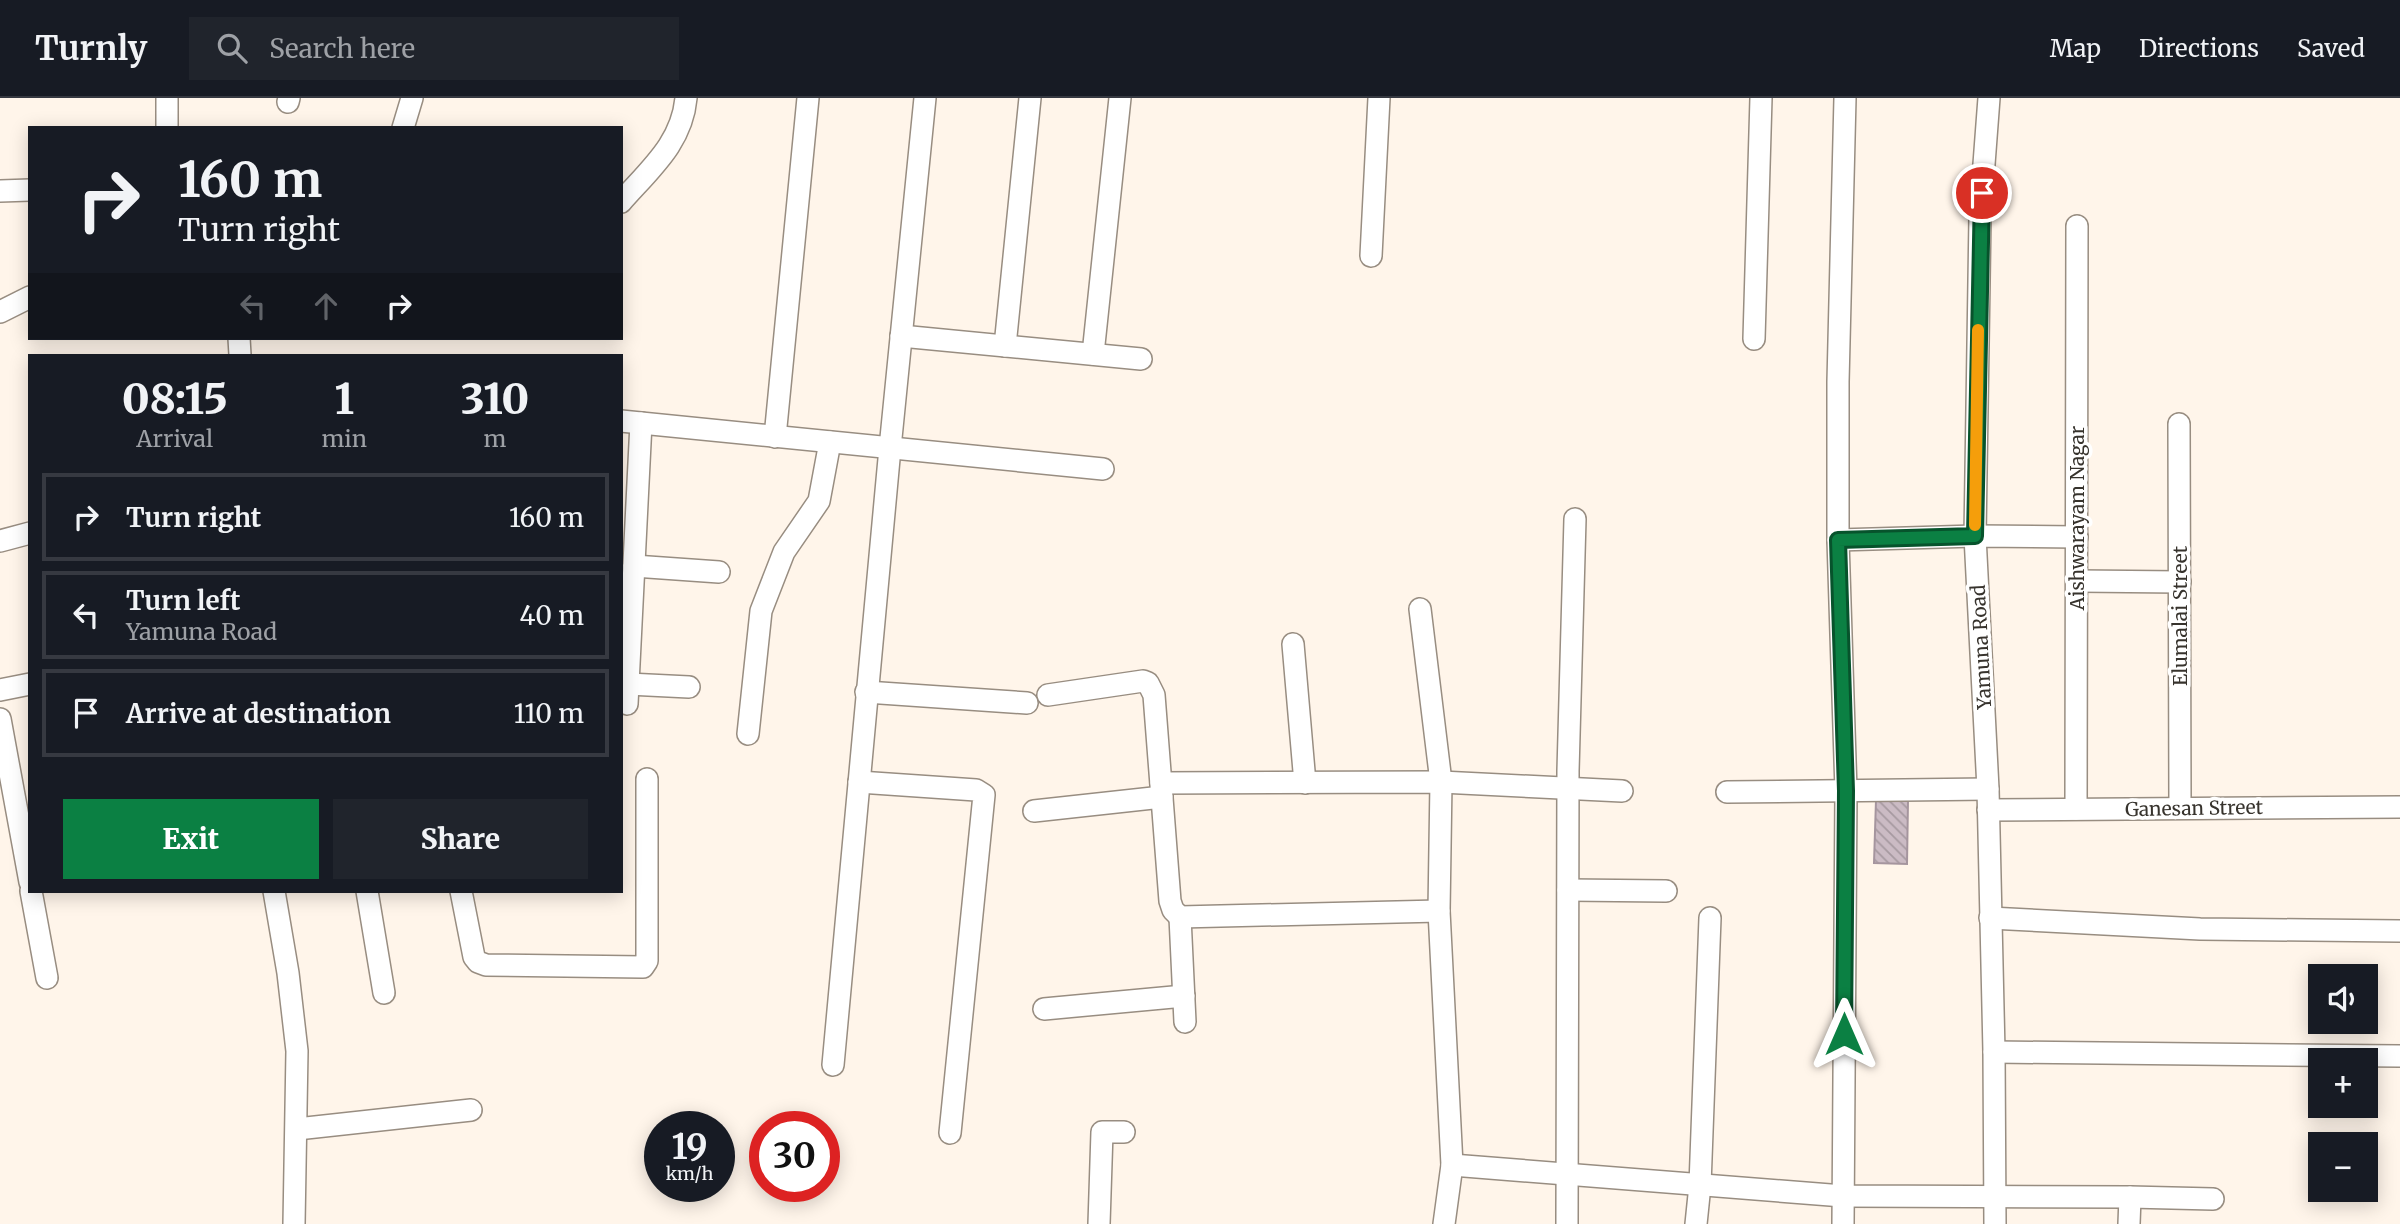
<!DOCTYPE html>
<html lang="en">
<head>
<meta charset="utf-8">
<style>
  :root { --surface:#171b24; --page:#20242c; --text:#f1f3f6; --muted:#9ea1a6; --line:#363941; --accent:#0b8043 }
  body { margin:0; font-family:Merriweather,serif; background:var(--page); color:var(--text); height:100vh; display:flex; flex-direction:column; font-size:26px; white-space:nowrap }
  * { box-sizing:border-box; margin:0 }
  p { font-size:23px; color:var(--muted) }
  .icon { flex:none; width:38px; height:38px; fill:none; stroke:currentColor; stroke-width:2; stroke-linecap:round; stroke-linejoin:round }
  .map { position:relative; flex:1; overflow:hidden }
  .details { position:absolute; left:28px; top:256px; width:595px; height:539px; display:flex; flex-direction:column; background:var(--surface); border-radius:0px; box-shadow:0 4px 18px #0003 }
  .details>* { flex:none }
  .banner { position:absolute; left:28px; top:28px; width:595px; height:214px; border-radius:0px; box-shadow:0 4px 18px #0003; background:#171b24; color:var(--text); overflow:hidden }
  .buttons { position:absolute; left:2308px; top:866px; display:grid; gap:14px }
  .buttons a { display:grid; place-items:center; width:70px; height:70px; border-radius:0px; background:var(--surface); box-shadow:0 4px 18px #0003; font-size:35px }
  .speed { position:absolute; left:644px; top:1013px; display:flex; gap:14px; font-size:35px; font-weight:700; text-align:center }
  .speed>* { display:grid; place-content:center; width:91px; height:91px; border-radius:50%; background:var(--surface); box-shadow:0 4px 18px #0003; line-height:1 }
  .speed small { font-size:18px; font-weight:400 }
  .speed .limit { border:10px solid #d22; background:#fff; color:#111 }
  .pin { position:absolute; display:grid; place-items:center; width:60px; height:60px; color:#fff; margin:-30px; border:4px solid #fff; border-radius:50%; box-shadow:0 2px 7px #0007 }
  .me { position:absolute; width:77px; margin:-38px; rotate:0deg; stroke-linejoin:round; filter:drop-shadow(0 0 5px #0008) }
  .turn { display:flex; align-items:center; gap:24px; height:147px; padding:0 35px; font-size:32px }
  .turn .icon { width:91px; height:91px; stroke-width:2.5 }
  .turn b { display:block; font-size:49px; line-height:60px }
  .lanes { display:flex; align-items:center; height:66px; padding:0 35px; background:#0003; justify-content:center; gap:35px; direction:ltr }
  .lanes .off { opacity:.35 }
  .eta { display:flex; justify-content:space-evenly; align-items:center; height:119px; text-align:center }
  .eta b { font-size:42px; font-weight:800; line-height:49px }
  .cta { display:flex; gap:14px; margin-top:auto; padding:14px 35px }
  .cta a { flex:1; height:80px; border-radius:0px; background:var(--accent); color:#fff; font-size:28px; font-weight:800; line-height:80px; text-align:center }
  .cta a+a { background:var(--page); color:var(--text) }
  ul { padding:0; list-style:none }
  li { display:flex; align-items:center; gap:21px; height:88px; margin:0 14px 10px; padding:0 21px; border:4px solid var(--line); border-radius:0px }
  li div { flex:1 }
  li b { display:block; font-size:26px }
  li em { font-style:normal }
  header { display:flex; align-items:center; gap:42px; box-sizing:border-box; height:98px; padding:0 35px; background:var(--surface); border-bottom:2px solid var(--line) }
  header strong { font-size:33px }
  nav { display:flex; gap:38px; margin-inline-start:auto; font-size:24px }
  .search { width:490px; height:63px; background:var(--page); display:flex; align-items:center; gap:18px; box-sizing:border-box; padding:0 24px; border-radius:0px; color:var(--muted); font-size:26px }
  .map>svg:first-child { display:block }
  .building { fill:url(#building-back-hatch); stroke:#a5959e; stroke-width:2 }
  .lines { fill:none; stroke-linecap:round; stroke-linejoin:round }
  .street-casing { stroke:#988d81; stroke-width:24 }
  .street { stroke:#fff; stroke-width:21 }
  .route-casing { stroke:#07532c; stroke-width:18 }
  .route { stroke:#0b8043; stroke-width:12 }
  .slow { stroke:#f59e0b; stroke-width:12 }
  .labels { text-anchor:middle; stroke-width:7; stroke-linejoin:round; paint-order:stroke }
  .street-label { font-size:19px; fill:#37332d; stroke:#fff }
</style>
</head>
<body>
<header>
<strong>Turnly</strong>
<div class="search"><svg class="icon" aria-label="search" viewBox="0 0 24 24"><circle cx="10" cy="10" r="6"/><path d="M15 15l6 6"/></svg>Search here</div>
<nav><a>Map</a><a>Directions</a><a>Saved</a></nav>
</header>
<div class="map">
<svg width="2400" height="1126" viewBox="0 0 2400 1126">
  <defs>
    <pattern id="building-back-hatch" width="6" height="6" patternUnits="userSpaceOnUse" patternTransform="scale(1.75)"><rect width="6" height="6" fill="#cbbbc4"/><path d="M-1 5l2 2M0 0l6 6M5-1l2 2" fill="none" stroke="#a699a0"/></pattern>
  </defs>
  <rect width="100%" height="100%" fill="#fff5ea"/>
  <polygon class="building" points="1876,702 1908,703 1907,766 1874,765"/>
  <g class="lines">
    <defs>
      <g id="street">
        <polyline points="167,0 167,30"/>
        <polyline points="1989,0 1980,119 1975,438 1988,691 1994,954 1995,1126"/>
        <polyline points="288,4 289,0"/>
        <polyline points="403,30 412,0"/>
        <polyline points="0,93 30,92"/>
        <path d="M621,104C650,71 682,45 686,0"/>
        <polyline points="1371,158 1379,0"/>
        <polyline points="0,214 30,199"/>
        <polyline points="901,238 1141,261"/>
        <polyline points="239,240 240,257"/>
        <polyline points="1754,241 1761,0"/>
        <polyline points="1005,248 1030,0"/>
        <polyline points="1093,256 1120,0"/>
        <polyline points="621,323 1103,371"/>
        <polyline points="2179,326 2180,709"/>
        <polyline points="775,339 808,0"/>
        <polyline points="1838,442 1975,438 2077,439"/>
        <polyline points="0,443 30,435"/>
        <polyline points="634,468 719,474"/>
        <polyline points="2078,483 2180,484"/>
        <polyline points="1420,511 1441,684 1439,813 1452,1067 1444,1126"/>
        <polyline points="1293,546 1305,685"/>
        <polyline points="628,586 689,589"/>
        <polyline points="0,592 30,586"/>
        <polyline points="866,594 1027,605"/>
        <polyline points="1048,597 1143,583 1148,585 1154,597 1170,803 1173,812 1180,819 1439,813"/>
        <polyline points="627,606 641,325"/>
        <polyline points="0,621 30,784"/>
        <polyline points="748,636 761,513 784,454 819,403 830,344"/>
        <polyline points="859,684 976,692 984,697 950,1035"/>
        <polyline points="1161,685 1441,684 1622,693"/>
        <polyline points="1727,694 1988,691"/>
        <polyline points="2076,711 2077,128"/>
        <polyline points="1988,712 2400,709"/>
        <polyline points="1034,713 1162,699"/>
        <polyline points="1568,792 1666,793"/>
        <polyline points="31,793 47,880"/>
        <polyline points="274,793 288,875 297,953 294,1126"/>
        <polyline points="367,793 384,895"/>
        <polyline points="461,793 474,859 478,864 486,867 643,869 647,863 647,681"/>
        <polyline points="1180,819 1185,924"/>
        <polyline points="1990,820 2200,831 2400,833"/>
        <polyline points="1044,911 1184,898"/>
        <polyline points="1994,954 2400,958"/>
        <polyline points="833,967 890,350 925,0"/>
        <polyline points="297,1031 471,1012"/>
        <polyline points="1452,1067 1843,1098 2130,1099 2129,1126"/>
        <polyline points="2130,1099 2213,1101"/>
        <polyline points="1099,1126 1102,1034 1124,1034"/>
        <polyline points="1567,1126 1568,673 1575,421"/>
        <polyline points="1696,1126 1700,1087 1710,820"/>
        <polyline points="1843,1126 1846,693 1838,442 1838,284 1845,0"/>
      </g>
    </defs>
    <use href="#street" class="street-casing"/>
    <use href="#street" class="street"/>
  </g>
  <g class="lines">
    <defs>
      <polyline id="route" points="1844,936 1846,693 1838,442 1975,438 1982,95"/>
    </defs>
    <use href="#route" class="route-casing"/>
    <use href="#route" class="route"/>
    <polyline class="slow" points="1975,427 1978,232"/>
  </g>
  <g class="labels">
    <g class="street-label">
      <text transform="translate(2077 420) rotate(-90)" y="7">Aishwarayam Nagar</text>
      <text transform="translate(2180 518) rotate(-90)" y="7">Elumalai Street</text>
      <text transform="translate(1981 549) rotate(-93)" y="7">Yamuna Road</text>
      <text transform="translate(2194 710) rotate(-1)" y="7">Ganesan Street</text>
    </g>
  </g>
</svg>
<div class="buttons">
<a><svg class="icon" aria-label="sound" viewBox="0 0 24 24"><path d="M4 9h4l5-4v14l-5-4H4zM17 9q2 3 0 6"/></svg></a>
<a>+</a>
<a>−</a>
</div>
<div class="speed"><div>19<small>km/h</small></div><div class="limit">30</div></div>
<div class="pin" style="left:1982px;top:95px;background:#d93025"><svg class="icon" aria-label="arrive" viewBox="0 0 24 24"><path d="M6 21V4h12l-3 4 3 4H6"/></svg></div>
<svg class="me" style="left:1844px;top:936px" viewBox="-20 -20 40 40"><path d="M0-17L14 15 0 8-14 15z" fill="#0b8043" stroke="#fff" stroke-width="4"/></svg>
<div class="banner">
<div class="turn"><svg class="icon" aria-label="right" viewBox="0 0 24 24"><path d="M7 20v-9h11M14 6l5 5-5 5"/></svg><div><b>160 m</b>Turn right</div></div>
<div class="lanes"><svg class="icon off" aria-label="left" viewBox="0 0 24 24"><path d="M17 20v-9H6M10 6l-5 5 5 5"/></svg><svg class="icon off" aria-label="ahead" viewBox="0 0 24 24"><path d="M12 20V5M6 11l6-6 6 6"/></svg><svg class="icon" aria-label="right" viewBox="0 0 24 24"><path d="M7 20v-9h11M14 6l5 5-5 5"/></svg></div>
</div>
<section class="details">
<div class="eta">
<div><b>08:15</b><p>Arrival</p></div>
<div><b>1</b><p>min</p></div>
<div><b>310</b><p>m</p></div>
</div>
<ul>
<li><svg class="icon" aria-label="right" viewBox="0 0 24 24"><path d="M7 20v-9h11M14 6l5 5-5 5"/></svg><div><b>Turn right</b></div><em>160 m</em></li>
<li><svg class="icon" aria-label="left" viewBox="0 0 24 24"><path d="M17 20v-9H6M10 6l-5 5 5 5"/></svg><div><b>Turn left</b><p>Yamuna Road</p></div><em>40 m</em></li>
<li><svg class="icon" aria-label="arrive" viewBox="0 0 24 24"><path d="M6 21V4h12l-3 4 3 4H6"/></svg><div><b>Arrive at destination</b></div><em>110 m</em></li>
</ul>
<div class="cta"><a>Exit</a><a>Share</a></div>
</section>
</div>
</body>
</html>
